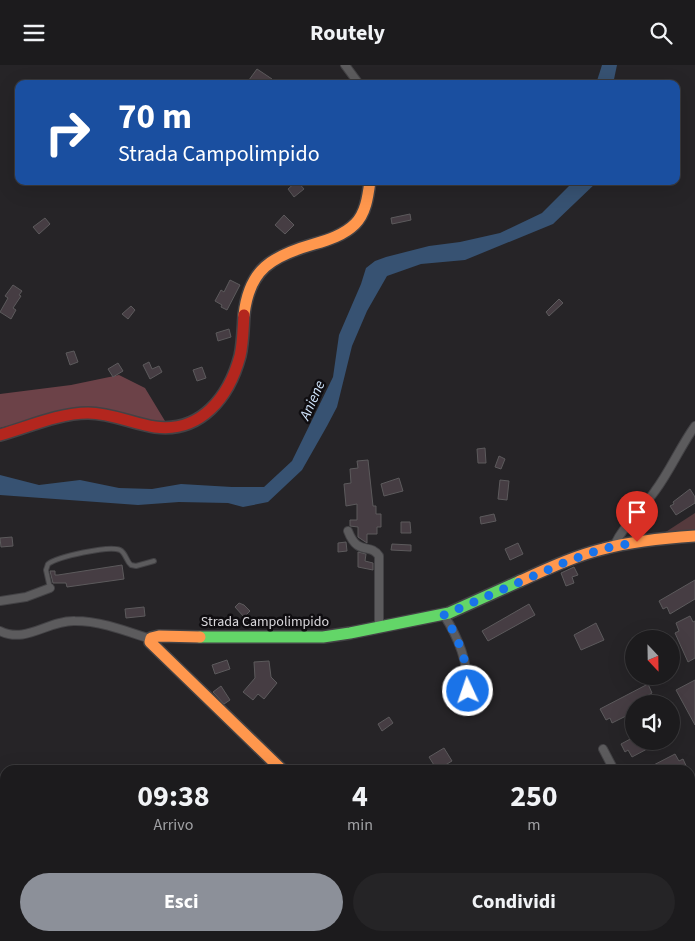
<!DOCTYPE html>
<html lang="it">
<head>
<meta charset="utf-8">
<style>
  :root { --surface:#1c1b1d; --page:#252426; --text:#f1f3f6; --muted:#a0a1a4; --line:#3a393b; --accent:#8c9099 }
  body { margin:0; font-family:"Source Sans 3",sans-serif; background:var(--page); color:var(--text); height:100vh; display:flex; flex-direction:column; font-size:19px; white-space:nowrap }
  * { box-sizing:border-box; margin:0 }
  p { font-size:16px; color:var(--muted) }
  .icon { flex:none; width:28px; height:28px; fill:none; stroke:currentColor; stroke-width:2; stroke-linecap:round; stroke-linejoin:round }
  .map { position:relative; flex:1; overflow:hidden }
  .drawer { position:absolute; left:0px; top:700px; width:695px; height:176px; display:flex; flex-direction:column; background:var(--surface); border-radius:15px 15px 0 0; box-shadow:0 5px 20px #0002,0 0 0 1px var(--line) }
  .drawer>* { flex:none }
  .guide { position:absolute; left:15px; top:15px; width:665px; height:105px; border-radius:10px; box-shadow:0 5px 20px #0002,0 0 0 1px var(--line); background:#1a4fa0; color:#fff; overflow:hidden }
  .needle { width:32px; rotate:158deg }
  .buttons { position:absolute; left:625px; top:565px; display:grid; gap:10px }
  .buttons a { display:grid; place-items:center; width:55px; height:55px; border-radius:50%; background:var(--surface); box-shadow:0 5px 20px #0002,0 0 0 1px var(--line); font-size:25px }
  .pin { position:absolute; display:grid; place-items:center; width:42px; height:42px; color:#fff; margin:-51px -21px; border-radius:50% 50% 50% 0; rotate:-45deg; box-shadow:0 0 5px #0007 }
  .pin .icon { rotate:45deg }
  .me { position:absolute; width:55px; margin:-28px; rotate:357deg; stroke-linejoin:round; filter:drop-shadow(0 0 4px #0008) }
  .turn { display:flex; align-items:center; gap:18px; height:105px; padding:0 20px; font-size:22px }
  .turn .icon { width:65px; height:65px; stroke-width:2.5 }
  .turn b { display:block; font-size:35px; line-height:42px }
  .eta { display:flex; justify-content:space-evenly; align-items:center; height:85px; text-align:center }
  .eta b { font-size:30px; font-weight:700; line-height:35px }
  .cta { display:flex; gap:10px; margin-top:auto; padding:10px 20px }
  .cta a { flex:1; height:58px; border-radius:30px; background:var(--accent); color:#fff; font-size:20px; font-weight:700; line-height:58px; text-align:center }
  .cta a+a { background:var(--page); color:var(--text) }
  header { display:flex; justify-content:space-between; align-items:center; height:65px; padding:0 20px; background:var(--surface); font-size:22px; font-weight:700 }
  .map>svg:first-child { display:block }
  .green { fill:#553a3d }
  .forest { fill:#6c4248 }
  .water { fill:#375272 }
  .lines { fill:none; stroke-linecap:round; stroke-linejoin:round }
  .canal { stroke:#375272; stroke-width:8 }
  .building { fill:#463d43; stroke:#5c5a5c }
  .lane-casing { stroke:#434245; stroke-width:6 }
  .street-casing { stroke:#434245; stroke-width:10 }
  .fast-casing { stroke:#434245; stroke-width:14 }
  .slow-casing { stroke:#434245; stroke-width:14 }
  .jam-casing { stroke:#434245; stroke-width:14 }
  .lane { stroke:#5c5b5d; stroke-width:4 }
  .street { stroke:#5c5b5d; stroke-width:8 }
  .fast { stroke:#63d668; stroke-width:11 }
  .slow { stroke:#ff974d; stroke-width:11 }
  .jam { stroke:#b3261e; stroke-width:11 }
  .route { stroke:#1a73e8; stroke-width:9; stroke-dasharray:0 16.2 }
  .labels { text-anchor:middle; stroke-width:5; stroke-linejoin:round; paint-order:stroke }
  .street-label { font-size:14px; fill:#dad8dc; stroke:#0f0d10 }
  .water-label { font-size:15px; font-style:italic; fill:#d0e4fb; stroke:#0f0d10 }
</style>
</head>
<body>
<header><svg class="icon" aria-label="menu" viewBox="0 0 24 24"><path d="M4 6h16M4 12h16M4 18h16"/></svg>Routely<svg class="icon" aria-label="search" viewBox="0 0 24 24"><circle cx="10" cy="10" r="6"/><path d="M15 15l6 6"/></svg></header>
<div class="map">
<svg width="695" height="876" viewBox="0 0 695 876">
  <rect width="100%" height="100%" fill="#262427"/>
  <g class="green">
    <polygon points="695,448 695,469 661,470"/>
    <polygon points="691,733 695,740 695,855 691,857"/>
  </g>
  <polygon class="forest" points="119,310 145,323 165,356 158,362 95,342 71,345 0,363 0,329 71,320"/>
  <g class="water">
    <polygon points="602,0 617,0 613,19 596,19"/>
    <polygon points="574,116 598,116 553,159 465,195 421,199 387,211 367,246 352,281 337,342 327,361 302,405 268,437 243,442 228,438 179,437 138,440 0,430 0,410 39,420 80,415 119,423 152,424 181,419 232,422 264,422 292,396 333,312 339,270 361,219 366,203 375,196 386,192 429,181 460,177 500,168 542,148"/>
  </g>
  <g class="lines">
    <polyline class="canal" points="0,813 5,818"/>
  </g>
  <g class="building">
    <polygon points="257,4 272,14 269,19 246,19"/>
    <polygon points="297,116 304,124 294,132 288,124"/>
    <polygon points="410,149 411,155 392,159 391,153"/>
    <polygon points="284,150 294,160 285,169 275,160"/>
    <polygon points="45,153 50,159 39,169 33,162"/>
    <polygon points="230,215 240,220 227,245 221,242 222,240 215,236 221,225 224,227"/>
    <polygon points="13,220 22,226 19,230 21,231 13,243 16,245 11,254 0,247 8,233 5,231"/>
    <polygon points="559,234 563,238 549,251 546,247"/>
    <polygon points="131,241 135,245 128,254 122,249"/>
    <polygon points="229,264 231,272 218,276 216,268"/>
    <polygon points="74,286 78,297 70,300 66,288"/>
    <polygon points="149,297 152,304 159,301 162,307 150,314 143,300"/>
    <polygon points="118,298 123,306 113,312 108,304"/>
    <polygon points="202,302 206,313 197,316 193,305"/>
    <polygon points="485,383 486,398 478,398 477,384"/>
    <polygon points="499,391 505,394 501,404 495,402"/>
    <polygon points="368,395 373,441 376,441 376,449 381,449 381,462 377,462 377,469 367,469 367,478 358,472 358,462 350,461 350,455 357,455 357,439 346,441 344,419 351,418 350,404 358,403 357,396"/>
    <polygon points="399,413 403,426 384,431 381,419"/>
    <polygon points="500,415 509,416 507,435 498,434"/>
    <polygon points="690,424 695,432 695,438 676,450 670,441 674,439 673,437"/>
    <polygon points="494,449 496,456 481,459 480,452"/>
    <polygon points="401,457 410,457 411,468 401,468"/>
    <polygon points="12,472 13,481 1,482 0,473"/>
    <polygon points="346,477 347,486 338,487 338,478"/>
    <polygon points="518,478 523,489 510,495 505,484"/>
    <polygon points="392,479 411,480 411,486 391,485"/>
    <polygon points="358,487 366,489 365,496 373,498 373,505 358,502"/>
    <polygon points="122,500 124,514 67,522 66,518 53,518 50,506 55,506 55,510 58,510"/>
    <polygon points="574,502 578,510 572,512 574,518 566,521 561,508"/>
    <polygon points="695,515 695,534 670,549 667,542 663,544 659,536"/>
    <polygon points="239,538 244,540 250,546 244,552 235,542"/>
    <polygon points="529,539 535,550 488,576 482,566"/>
    <polygon points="144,542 145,551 126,553 125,544"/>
    <polygon points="690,551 693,557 695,556 695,593 688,597 675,568 679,566 676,558"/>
    <polygon points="596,558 604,575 581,585 574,570"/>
    <polygon points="227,595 230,604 215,609 212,600"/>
    <polygon points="269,596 271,612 277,618 264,634 258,629 253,635 243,627 255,613 254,597"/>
    <polygon points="695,615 695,660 676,625"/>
    <polygon points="648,619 652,628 645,632 648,639 634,639 634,647 612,658 610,653 606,655 600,644"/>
    <polygon points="221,621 230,635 224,639 213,627"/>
    <polygon points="389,652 393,658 382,666 378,659"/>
    <polygon points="634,672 634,676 662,676 632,692 628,685 625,687 621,679"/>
    <polygon points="444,683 452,696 437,705 429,692"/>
    <polygon points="675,689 679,696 683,694 688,705 644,705"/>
  </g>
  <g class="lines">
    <defs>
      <g id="lane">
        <path d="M50,523L46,505L48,499C57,492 109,480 120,485C126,488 126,496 131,500L136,501L154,496"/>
        <polyline points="650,876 657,871"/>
      </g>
      <g id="street">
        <polyline points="345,0 359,19"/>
        <path d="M348,466C358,492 370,477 379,491V562"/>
        <path d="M614,481C624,459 641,446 655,426C670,406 680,382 695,361"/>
        <polyline points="0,536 26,532 50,523"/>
        <path d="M444,550C459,574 468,597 468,626"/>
        <path d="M0,566C26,579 48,555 75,556C101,556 126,566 150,574"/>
        <polyline points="603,684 614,705"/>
        <polyline points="690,723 695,720"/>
        <polyline points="690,867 695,864"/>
        <polyline points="113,871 116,876"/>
        <polyline points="424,871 429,876"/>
        <polyline points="499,876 502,871"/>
      </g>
      <polyline id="fast" points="200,572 323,572 350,568 449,548 520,516"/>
      <g id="slow">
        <path d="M244,250C249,204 272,191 314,179C328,175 344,170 355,159C366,148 368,131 370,116"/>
        <path d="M520,516C547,504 574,491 603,484C633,476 664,473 695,471"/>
        <polyline points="200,572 159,571 151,573 150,577 282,705"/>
        <polyline points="0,872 57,876 76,871"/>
      </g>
      <path id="jam" d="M0,370C28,362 59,348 88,348C112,348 133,359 155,362C201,368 229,332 240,291C243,278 243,264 244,250"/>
    </defs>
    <use href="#lane" class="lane-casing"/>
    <use href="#street" class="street-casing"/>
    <use href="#fast" class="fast-casing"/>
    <use href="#slow" class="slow-casing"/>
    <use href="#jam" class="jam-casing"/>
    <use href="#lane" class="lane"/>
    <use href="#street" class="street"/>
    <use href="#fast" class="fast"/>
    <use href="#slow" class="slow"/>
    <use href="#jam" class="jam"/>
  </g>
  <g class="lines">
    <path class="route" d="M468,626C468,597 459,574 444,550L568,496L602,484L637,477"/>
  </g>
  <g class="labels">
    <g class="street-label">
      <text x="265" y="561">Strada Campolimpido</text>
    </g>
    <g class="water-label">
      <text transform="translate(312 335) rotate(-66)" y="5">Aniene</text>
    </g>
  </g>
</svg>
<div class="buttons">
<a><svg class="needle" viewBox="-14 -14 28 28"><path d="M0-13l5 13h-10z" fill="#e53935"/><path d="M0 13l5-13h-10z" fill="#a0a1a4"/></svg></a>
<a><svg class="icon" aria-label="sound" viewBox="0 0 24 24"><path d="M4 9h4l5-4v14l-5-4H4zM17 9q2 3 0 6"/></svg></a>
</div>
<div class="pin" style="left:637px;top:477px;background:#d93025"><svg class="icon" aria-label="arrive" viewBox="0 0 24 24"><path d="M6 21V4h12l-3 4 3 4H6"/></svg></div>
<svg class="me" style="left:468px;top:626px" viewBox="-20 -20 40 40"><circle r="17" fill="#1a73e8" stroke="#fff" stroke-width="3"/><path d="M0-11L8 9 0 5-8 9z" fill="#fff"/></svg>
<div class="guide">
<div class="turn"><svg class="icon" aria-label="right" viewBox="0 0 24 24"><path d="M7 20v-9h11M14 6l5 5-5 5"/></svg><div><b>70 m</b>Strada Campolimpido</div></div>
</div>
<section class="drawer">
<div class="eta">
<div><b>09:38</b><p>Arrivo</p></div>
<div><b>4</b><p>min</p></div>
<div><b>250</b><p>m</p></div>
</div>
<div class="cta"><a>Esci</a><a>Condividi</a></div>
</section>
</div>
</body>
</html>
